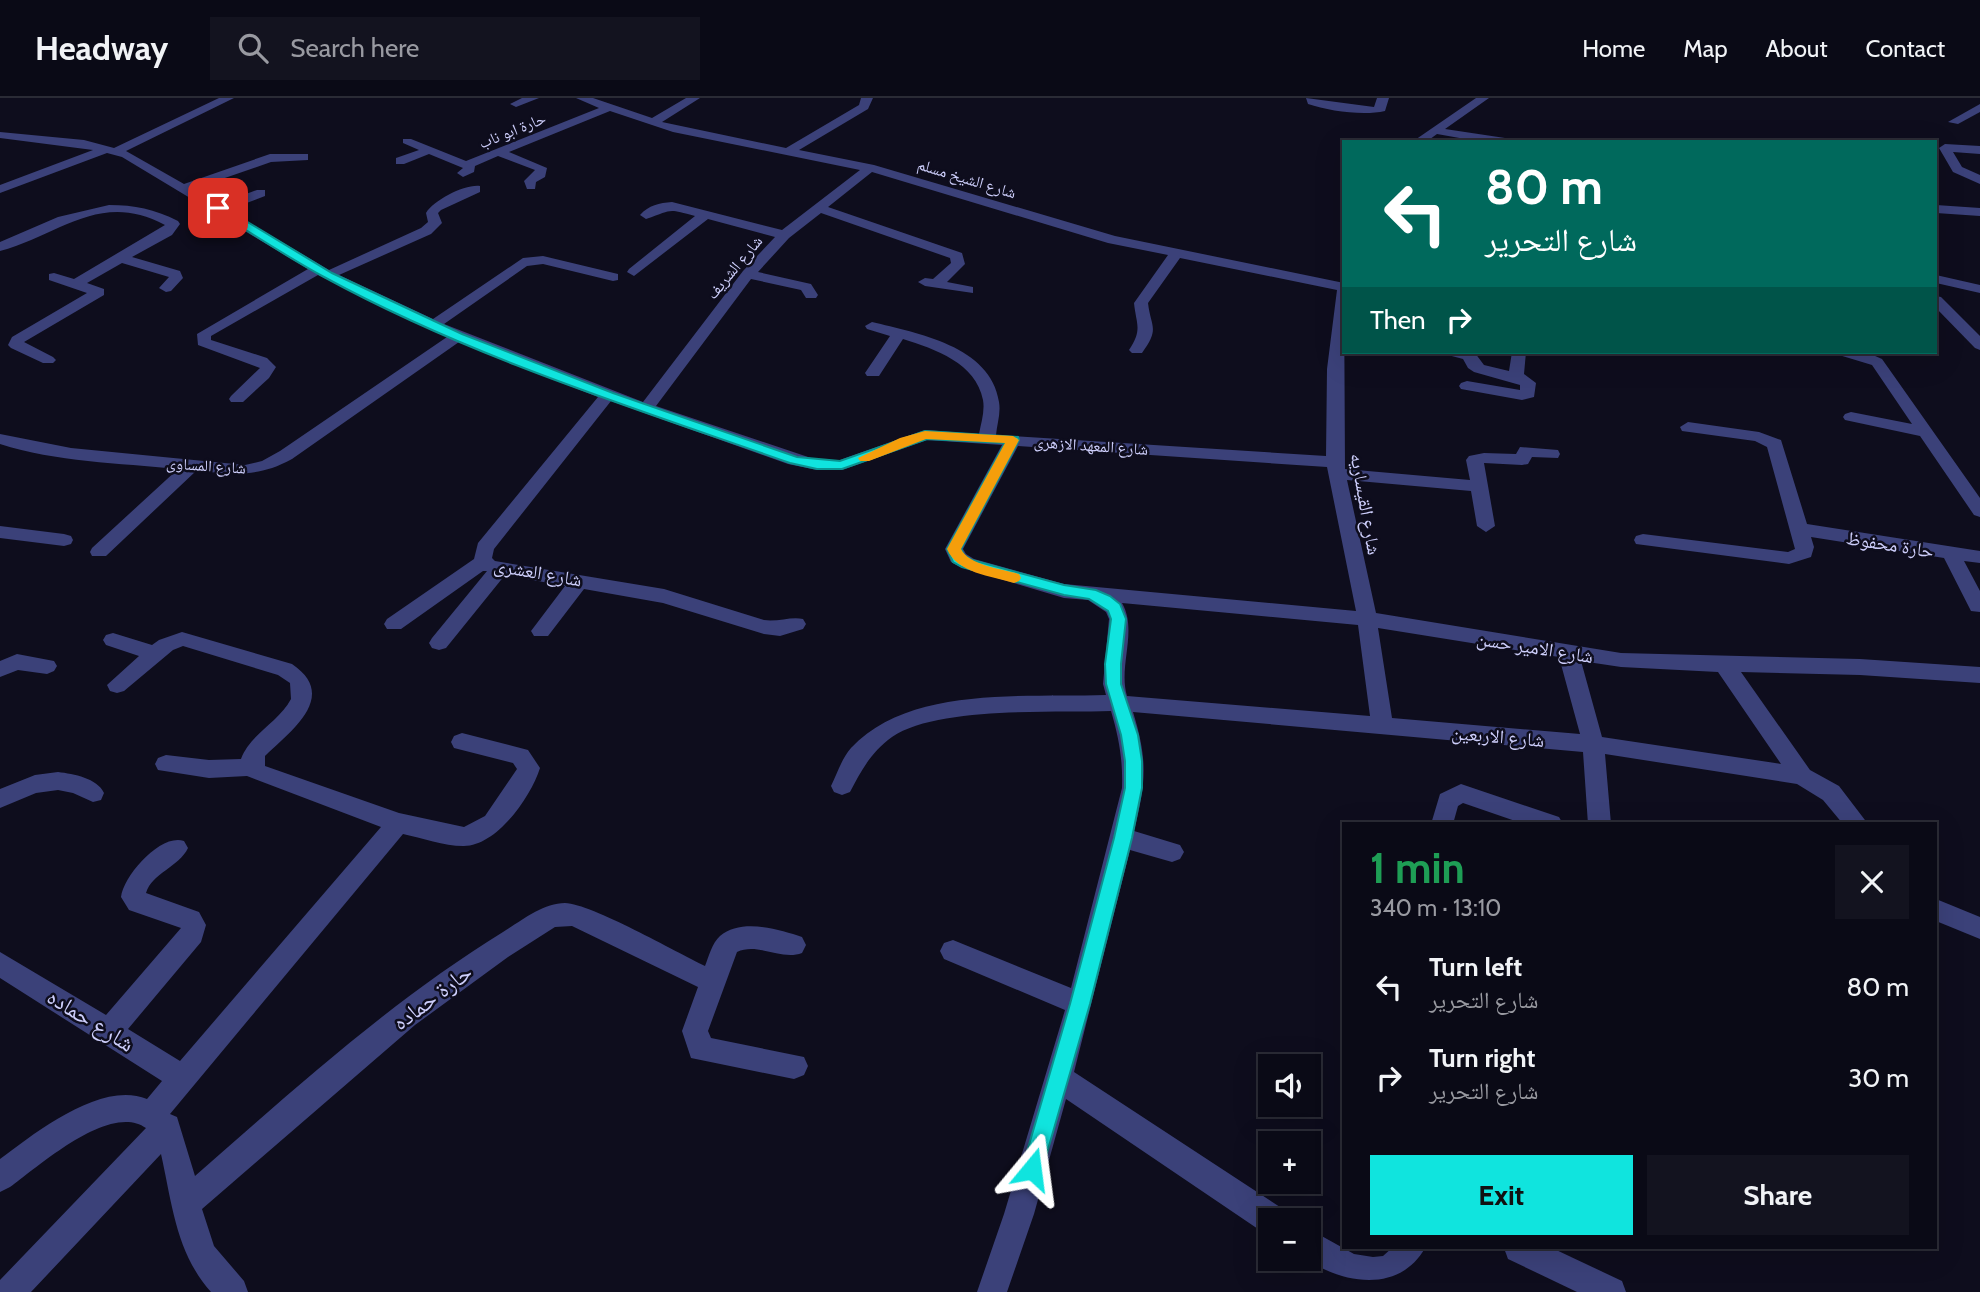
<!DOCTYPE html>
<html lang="en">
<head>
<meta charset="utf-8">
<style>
  :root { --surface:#0a0a16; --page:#13131f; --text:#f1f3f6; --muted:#999aa1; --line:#2a2b35; --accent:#10e4de }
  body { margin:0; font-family:Cabin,"Noto Naskh Arabic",sans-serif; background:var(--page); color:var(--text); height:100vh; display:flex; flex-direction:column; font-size:26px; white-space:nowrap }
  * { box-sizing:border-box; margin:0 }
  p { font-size:23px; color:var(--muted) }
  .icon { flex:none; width:38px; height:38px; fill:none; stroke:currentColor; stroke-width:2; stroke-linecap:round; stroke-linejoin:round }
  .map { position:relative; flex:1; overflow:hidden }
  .details { position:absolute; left:1342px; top:724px; width:595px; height:427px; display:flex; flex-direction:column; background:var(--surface); border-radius:0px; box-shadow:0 7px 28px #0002,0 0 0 2px var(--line) }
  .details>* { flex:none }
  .hud { position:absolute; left:1342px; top:42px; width:595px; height:214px; border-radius:0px; box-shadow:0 7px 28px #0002,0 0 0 2px var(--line); background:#00695c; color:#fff; overflow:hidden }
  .buttons { position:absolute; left:1258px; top:956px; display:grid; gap:14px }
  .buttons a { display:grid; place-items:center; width:63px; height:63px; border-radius:0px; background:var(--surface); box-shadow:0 7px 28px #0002,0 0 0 2px var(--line); font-size:35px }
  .pin { position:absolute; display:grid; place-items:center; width:60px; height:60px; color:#fff; margin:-30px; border-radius:14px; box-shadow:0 4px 10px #0006 }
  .me { position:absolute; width:77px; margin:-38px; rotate:16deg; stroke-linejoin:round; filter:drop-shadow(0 0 5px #0008) }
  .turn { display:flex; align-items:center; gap:24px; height:147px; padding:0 28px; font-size:32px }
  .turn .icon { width:91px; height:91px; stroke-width:2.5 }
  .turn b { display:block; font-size:49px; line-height:60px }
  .then { display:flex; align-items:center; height:66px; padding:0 28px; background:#0003; gap:14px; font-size:26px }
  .round { display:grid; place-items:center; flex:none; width:74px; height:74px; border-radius:0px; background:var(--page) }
  .overview { display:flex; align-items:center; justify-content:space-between; height:119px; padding:0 28px }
  h1 { font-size:42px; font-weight:800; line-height:52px; color:#1e9e55 }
  .cta { display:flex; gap:14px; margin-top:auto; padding:14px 28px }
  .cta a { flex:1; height:80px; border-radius:0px; background:var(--accent); color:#111; font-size:28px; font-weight:800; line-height:80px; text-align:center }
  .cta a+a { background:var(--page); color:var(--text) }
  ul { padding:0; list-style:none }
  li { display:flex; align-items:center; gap:21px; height:91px; padding:0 28px }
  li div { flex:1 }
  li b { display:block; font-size:26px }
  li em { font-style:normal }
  header { display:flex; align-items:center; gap:42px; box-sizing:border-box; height:98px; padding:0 35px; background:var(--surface); border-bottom:2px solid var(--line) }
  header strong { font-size:33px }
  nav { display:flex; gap:38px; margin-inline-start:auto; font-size:24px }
  .search { width:490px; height:63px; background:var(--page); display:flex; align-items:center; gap:18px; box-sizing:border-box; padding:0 24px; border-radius:0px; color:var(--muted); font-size:26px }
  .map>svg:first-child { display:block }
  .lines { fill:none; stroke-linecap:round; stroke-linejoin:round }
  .minor { fill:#3b4179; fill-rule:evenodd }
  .route { fill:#10e4de; stroke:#0a9490; stroke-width:2 }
  .slow { fill:#f59e0b }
  .labels { text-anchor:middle; stroke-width:5; stroke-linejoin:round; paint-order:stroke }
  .far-street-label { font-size:16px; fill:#cdcefb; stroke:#0e0d1d }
  .street-label { font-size:19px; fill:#cdcefb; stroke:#0e0d1d }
  .near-street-label { font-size:23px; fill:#cdcefb; stroke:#0e0d1d }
</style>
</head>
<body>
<header>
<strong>Headway</strong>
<div class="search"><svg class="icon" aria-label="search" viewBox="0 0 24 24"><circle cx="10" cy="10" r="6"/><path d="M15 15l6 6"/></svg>Search here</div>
<nav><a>Home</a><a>Map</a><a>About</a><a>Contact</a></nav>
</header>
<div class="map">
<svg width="1980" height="1194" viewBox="0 0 1980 1194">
  <rect width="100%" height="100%" fill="#0e0d1d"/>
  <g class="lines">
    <g class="minor">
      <path d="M219,0H234L126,53L184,86L270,56H308V62L271,64L193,91L219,106L257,92H265V98L228,112L329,172L421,130L428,124L426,115C434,102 465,86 480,88V94L441,112L438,115L442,125L431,136L339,177L433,221L523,160L543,158L618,176V182L613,183L543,166L527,168L444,226L643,304L743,173L775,139L708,121L634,178L627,174L629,171L695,118C666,110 673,112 646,121L640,117C649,107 659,105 672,104L782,132L860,72L673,34L610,13L509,54L547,70L545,79L536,84L535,91H527L524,83L535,72L498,58L475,68L474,74L463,79L457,75L463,70L429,56L404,66H396V60L419,52L403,45V41H411L466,63L599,10L576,0H593L652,20L686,0H700L662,24L786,50L859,7L861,0H873L868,11L799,52L874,67L1115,138L1344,185L1345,371L1470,382L1466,362L1469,358L1484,355L1516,356L1520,349L1558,352L1560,356L1558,360L1532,359L1528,366L1522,367L1484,365L1495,428L1486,434L1477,428L1471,393L1347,382L1376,515L1621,555L1860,561L1980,569V585L1860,577L1741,574L1810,672L1839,688L1868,726H1843L1823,702L1797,686L1605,656L1611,726H1588L1583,654L1133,614C1148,663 1146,684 1134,733L1180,747L1184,754L1180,761L1172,764L1130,752L1074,974L1283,1111L1287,1122H1270V1136L1261,1133L1066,1001L1034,1116L1007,1194H977L1004,1116L1065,912L944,861L940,853L944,845L953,842L1071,890L1122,690C1123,662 1119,640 1111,613C1054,615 937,608 892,639C871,654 861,673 850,694L842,697L834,694L831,688C837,676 842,660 851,650C910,587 1026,600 1106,597L1103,586L1109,521L1106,514L1088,502L1064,500L960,469L951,464L945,451L1002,347L927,342L842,372H817L788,366L611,303L494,451L492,460L495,463L664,491L764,522C778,524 792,518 803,521L806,526L803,531L780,538L764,536L663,505L584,491L548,538H534L531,533L565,488L505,477L446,550L439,552L432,550L429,545L432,540L487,473H483L401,531H387L384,526L387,521L474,461L478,445L598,299L459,244L292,361C257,380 235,376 196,373L106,458H92L90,454L92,450L178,371C119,365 56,364 0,346V336L71,350L245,367L262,363L280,353L447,239L318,177L211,238V242L267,260L276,269L269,280L243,304H231L229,301L231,298L260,270L198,247L197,236L308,171L122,59L107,55L0,95V87L93,52L0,40V34L84,42L114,50ZM872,74L1108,145L1168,157L1134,205C1136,226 1143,231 1129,252L1132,255H1142C1160,230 1151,230 1148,205L1180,160L1337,192L1327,271L1326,358L996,337C997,326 1001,315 999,304C991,248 917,235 872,224L865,228L867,231L890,238L865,275L867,278H879L903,241C935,251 976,265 983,302C985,313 981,325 979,336L925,332L840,362H817L656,308L751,181L801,192L806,200H816L818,197L811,186L758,174L789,140L821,115L950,160L951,165L933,181L925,180L918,184L925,188L973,195V189L947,184L965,166L962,155L828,109ZM1018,348L1327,369L1356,513L1064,486L974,461L966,456L963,451ZM1122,505L1358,527L1370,618L1127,598C1118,568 1138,533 1122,505ZM1378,530L1559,559L1580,636L1392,620ZM1581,563L1621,569L1718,574L1781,666L1602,639Z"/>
      <polygon points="522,0 539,0 516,9 510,6"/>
      <path d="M1306,0L1374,9L1377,0H1389L1385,13C1363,18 1329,13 1308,6Z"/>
      <polygon points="1476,0 1489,0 1445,31 1505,40 1511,44 1482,44 1437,36 1426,44 1412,44"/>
      <polygon points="1980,6 1980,14 1958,26 1948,24"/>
      <polygon points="1945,46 1980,48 1980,56 1953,54 1962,69 1980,77 1980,86 1953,74 1939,50"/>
      <path d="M109,107C135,107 154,111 178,123L180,126L172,137L132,159L180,173L183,180L171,193L166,194L159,190L169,179L122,165L87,185L104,191V197L24,244L53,259L56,262L53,265H43L11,250L8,247L12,239L87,195L49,182V176L54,175L74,181L165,127C100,92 60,137 0,153V144L58,119Z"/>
      <polygon points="1936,107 1980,110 1980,118 1936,115"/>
      <polygon points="1936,177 1980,187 1980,195 1936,185"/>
      <polygon points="1936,198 1941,199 1980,238 1980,252 1975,250 1936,210"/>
      <polygon points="1445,254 1475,255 1484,267 1509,273 1512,254 1526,254 1524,276 1536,285 1534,299 1522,302 1461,291 1459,288 1461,285 1467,283 1520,292 1520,287 1474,274 1468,270 1463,261 1448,257"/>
      <polygon points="1836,254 1866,254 1882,261 1980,400 1980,419 1974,417 1920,338 1845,322 1843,319 1845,316 1851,314 1912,326 1872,267 1839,257"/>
      <polygon points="1688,324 1759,334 1781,342 1807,426 1980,453 1980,465 1964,463 1980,493 1980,514 1971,513 1944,460 1811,439 1814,449 1811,459 1789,466 1636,446 1634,442 1636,438 1643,436 1788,454 1795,451 1767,349 1755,343 1682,333 1680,329"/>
      <polygon points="0,428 64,436 71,438 73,442 71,446 64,448 0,440"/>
      <path d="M182,534L292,566C339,598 292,632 265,658V668L399,715L464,729L485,718L517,671L513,665L454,650L451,644L454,638L462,635L528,652L540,670C531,699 496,749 463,748C444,748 422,740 403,736L170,1016L177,1019L195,1078C293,992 391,903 503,834C521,823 543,805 565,805C592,806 676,854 705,868C709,858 712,845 720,838C741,820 779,831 802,839L806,847L802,855C781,863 758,844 737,854L708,933L711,940L804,959L808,968L804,977L794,981L691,960L682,933L698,889L572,828L555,829L508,859L415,927L202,1111L214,1148L244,1183L248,1194H211C176,1155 172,1105 161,1056L31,1194H0V1182L146,1030C110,1004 39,1068 10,1089L0,1094V1061C35,1035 101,982 147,1001L162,983L0,880V854L106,917L181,830L129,812L121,799C124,777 161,735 184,743L188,750C179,769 152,775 146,795L199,814L206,827L201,844L128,931L180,963L381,729L247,678L209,680L158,672L155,666L158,660L166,657L209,662L241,661C250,636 279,624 291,601L290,585L278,577L183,548L173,552L124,593L117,595L110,593L107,587L139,558L106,547L103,542L106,537L113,535L152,547L159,542Z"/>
      <polygon points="17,556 54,563 57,568 54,573 47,576 18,572 0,579 0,563"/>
      <path d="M58,674C74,676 97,680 104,695L101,702L93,704L73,695L58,692L36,695L0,710V691L35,677Z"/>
      <polygon points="1461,686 1559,719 1563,726 1524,726 1463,705 1458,708 1453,726 1431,726 1440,696"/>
      <polygon points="1936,801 1980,819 1980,841 1936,823"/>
      <path d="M1309,1131L1354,1156L1373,1159L1383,1158L1392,1150H1425C1400,1194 1346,1188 1304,1160H1309Z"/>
      <polygon points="1504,1150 1552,1150 1622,1183 1626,1194 1577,1194 1508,1161"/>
    </g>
  </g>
  <path class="route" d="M214,108H221L332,175L462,236L613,295L797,359L840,363L925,333L1018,339L1019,342L961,451L964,457L972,462L1064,487L1096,492L1110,498L1120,506L1126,521L1121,566V586L1138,637L1142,663V690L1132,740L1090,906L1040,1079L1032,1082L1025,1079L1022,1071L1070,906L1114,740L1125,690V663L1121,637L1106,586L1105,566L1111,521L1108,513L1089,501L1064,497L962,469L953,464L947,451L1005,345L927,341L842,371H817L790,365C634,310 468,258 324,179C287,159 251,135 214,112Z"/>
  <path class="slow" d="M925,333L1013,338L1019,342L961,451C968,467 1003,471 1019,476L1021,480L1019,483L1014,485C991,478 957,475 947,451L1005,345L926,341L869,363H860L858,360L900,340Z"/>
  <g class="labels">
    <g class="far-street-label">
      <text transform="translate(512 32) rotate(-22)" y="6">حارة ابو ناب</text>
      <text transform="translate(967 80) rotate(17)" y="6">شارع الشيخ مسلم</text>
      <text transform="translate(734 169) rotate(-50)" y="6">شارع الشريف</text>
      <text transform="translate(1091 347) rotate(4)" y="6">شارع المعهد الازهرى</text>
      <text transform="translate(206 367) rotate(4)" y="6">شارع المساوى</text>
    </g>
    <g class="street-label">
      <text transform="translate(1366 406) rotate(80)" y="7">شارع القيساريه</text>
      <text transform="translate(1890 446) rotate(9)" y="7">حارة محفوظ</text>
      <text transform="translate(538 474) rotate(10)" y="7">شارع العشرى</text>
      <text transform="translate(1535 549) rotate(9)" y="7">شارع الامير حسن</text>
      <text transform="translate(1498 638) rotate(5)" y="7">شارع الاربعين</text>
    </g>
    <g class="near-street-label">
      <text transform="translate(432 899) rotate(-37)" y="8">حارة حماده</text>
      <text transform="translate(91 922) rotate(32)" y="8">شارع حماده</text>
    </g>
  </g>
</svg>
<div class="buttons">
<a><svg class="icon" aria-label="sound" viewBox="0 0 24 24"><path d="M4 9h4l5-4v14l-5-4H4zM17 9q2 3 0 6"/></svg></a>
<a>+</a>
<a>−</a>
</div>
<div class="pin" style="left:218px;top:110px;background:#d93025"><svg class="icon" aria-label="arrive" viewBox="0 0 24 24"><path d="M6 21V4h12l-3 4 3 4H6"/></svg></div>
<svg class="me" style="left:1032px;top:1071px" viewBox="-20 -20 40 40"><path d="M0-17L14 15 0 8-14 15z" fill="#10e4de" stroke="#fff" stroke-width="4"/></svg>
<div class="hud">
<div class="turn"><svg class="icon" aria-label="left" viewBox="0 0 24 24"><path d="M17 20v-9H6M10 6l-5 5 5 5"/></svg><div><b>80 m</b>شارع التحرير</div></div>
<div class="then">Then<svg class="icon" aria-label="right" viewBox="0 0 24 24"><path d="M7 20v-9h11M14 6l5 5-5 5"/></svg></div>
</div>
<section class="details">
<div class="overview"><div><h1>1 min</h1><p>340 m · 13:10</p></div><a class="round"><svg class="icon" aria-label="close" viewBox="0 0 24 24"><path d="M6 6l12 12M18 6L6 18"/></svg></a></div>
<ul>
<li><svg class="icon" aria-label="left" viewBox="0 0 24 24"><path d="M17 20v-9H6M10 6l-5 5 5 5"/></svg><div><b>Turn left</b><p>شارع التحرير</p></div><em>80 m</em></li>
<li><svg class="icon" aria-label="right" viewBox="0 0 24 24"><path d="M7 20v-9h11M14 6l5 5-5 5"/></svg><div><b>Turn right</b><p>شارع التحرير</p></div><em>30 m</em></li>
</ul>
<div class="cta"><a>Exit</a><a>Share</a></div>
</section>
</div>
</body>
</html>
